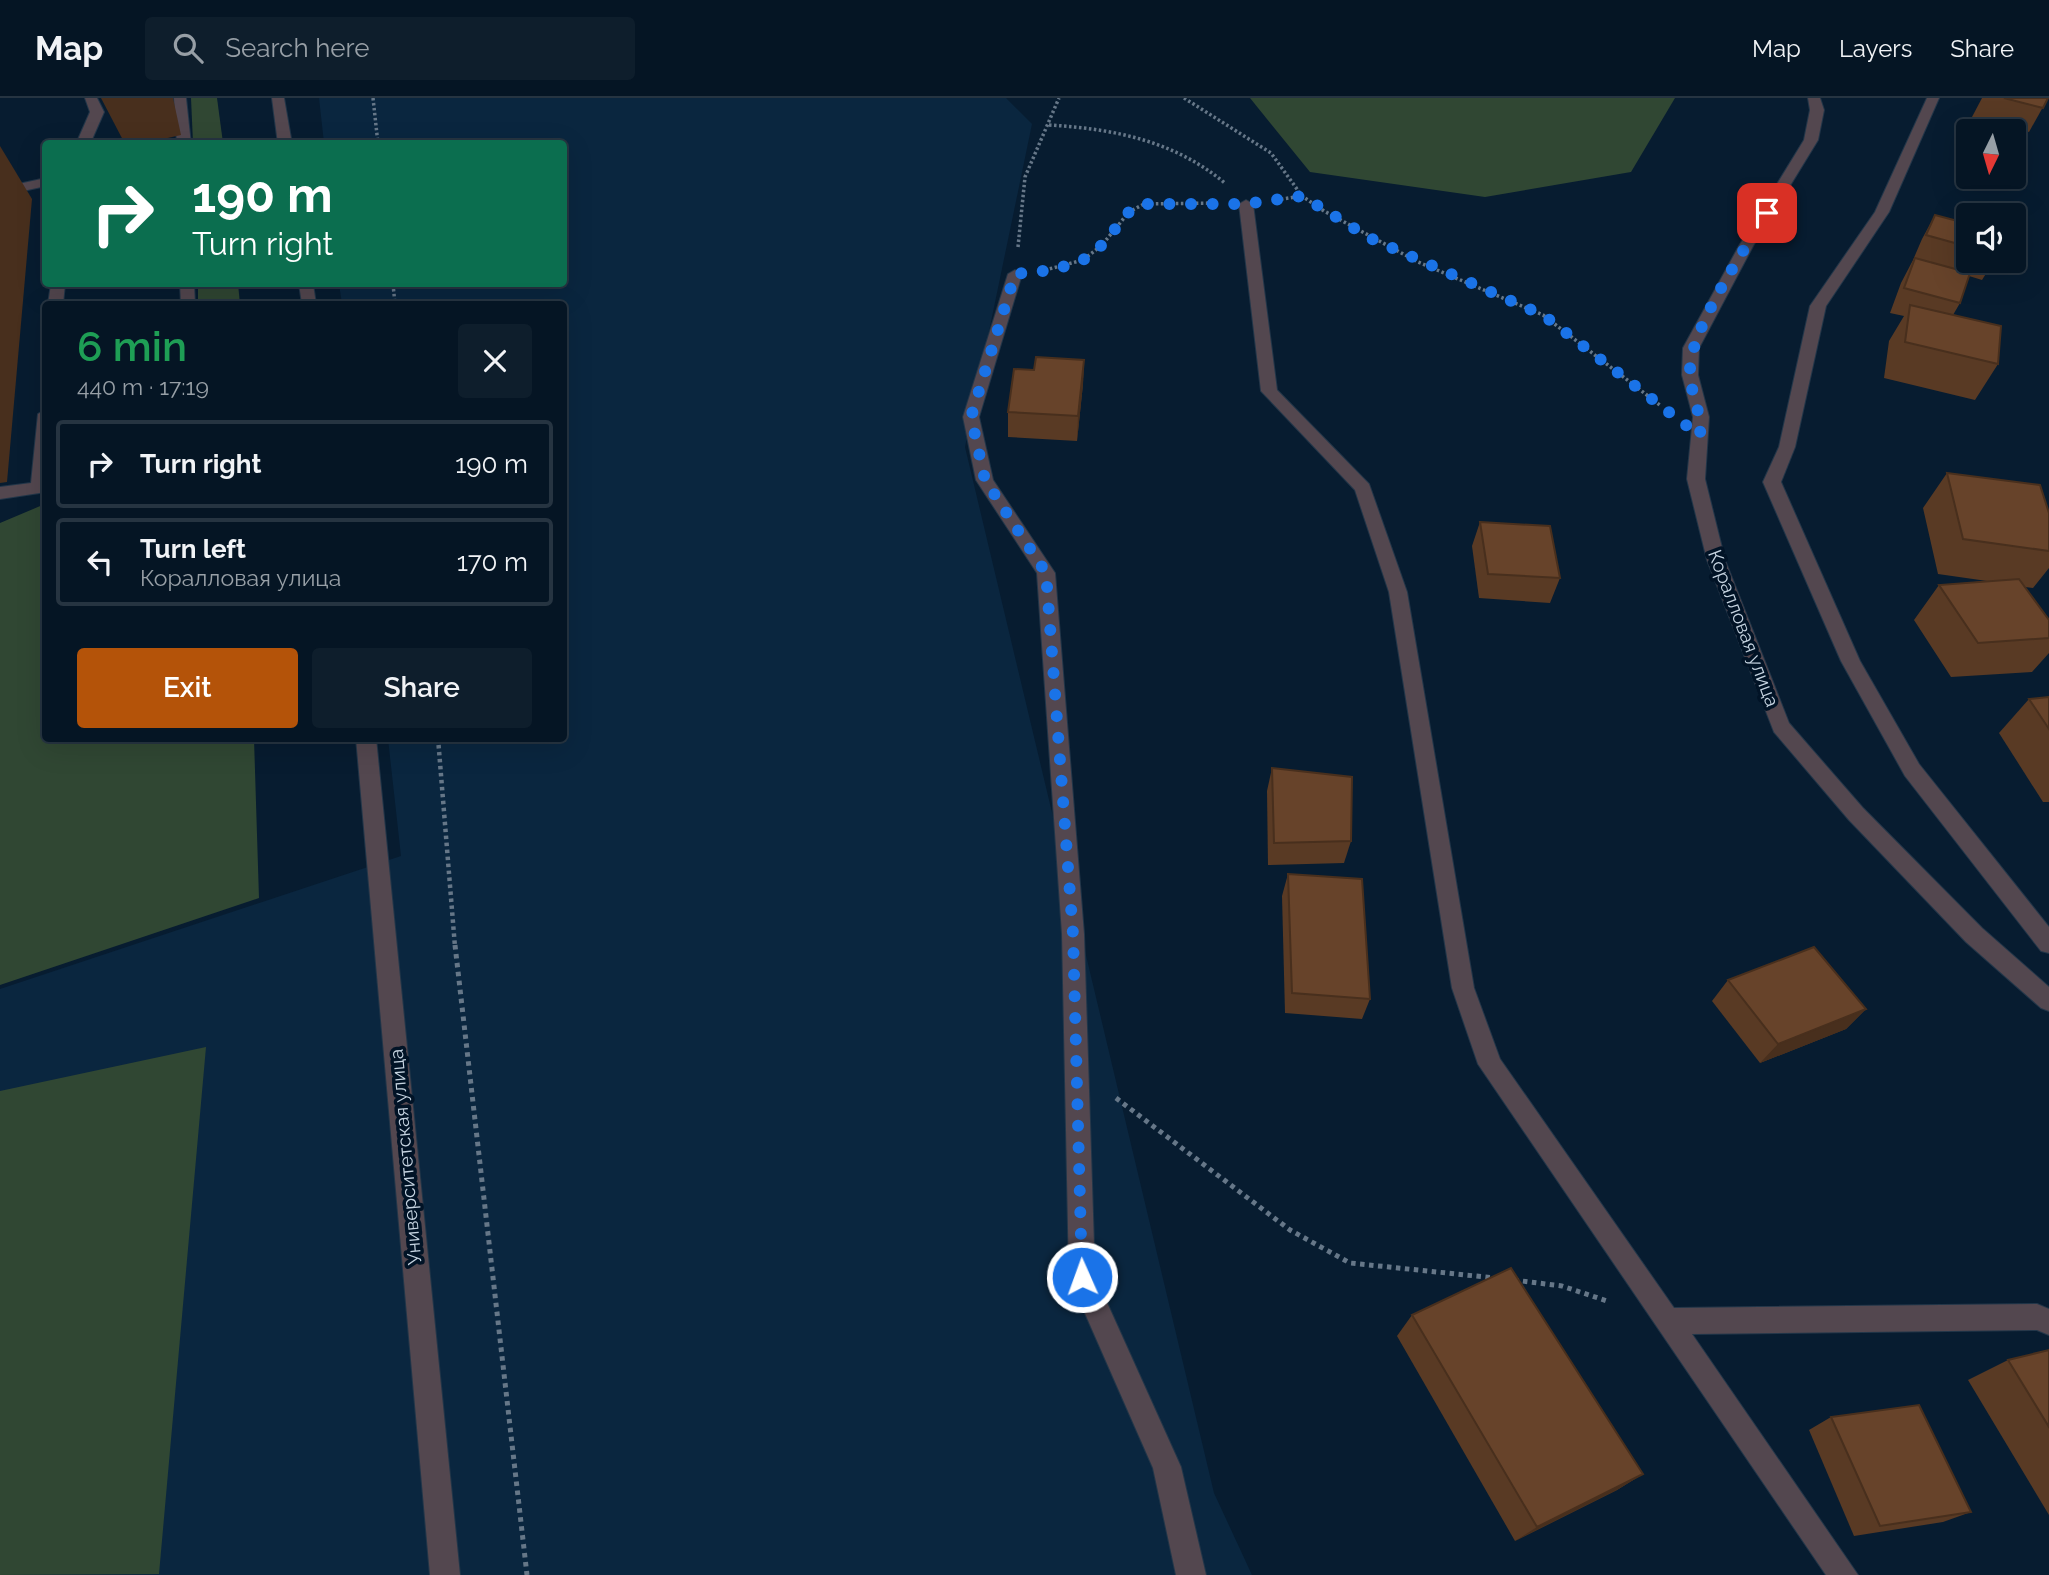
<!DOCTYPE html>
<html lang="en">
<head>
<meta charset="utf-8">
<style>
  :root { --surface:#051524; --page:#0e1e2c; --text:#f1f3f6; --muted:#979fa6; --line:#263441; --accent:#b45309 }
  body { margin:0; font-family:Raleway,sans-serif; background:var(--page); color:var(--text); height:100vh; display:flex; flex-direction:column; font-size:26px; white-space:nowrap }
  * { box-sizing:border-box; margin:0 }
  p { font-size:23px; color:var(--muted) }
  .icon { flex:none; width:38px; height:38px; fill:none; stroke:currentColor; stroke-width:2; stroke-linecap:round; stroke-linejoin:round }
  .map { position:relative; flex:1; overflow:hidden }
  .details { position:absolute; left:42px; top:203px; width:525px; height:441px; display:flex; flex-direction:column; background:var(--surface); border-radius:7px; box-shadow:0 7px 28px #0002,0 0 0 2px var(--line) }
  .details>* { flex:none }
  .guide { position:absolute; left:42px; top:42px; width:525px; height:147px; border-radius:7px; box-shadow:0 7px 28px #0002,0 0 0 2px var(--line); background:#0b6e4f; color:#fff; overflow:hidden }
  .needle { width:46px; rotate:185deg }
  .controls { position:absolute; left:1956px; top:21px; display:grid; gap:14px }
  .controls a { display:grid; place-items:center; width:70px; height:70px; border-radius:7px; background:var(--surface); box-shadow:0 7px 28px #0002,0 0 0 2px var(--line); font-size:35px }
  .pin { position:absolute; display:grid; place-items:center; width:60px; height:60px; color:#fff; margin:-30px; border-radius:14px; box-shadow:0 4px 10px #0006 }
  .me { position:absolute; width:77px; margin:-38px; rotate:358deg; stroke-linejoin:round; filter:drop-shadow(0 0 5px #0008) }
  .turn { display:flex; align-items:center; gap:24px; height:147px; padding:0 35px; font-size:32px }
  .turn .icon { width:91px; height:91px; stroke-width:2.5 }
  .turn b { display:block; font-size:49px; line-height:60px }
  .round { display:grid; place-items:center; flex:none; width:74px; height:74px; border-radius:7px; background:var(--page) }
  .summary { display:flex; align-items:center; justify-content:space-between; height:119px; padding:0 35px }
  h1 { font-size:42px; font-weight:600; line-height:52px; color:#1e9e55 }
  .cta { display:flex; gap:14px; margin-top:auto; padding:14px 35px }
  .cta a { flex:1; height:80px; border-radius:7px; background:var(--accent); color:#fff; font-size:28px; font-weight:600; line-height:80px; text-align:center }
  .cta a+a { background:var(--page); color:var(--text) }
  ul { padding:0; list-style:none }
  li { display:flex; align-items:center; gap:21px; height:88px; margin:0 14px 10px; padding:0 21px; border:4px solid var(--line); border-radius:7px }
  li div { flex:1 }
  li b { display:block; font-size:26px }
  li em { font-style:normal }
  header { display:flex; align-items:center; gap:42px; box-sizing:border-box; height:98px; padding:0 35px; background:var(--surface); border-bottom:2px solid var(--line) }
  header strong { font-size:33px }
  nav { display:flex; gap:38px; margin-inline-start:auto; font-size:24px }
  .search { width:490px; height:63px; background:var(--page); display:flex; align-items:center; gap:18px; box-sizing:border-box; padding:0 24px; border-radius:7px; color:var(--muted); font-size:26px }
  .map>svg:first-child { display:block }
  .built { fill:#0a263f }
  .green { fill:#304733 }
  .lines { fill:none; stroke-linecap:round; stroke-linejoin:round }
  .minor-casing { stroke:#223649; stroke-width:2 }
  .path-far2 { stroke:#678; stroke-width:3.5; stroke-dasharray:2.5 2.5; stroke-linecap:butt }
  .path-far1 { stroke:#678; stroke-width:4.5; stroke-dasharray:3.5 3.5; stroke-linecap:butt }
  .path { stroke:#678; stroke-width:5; stroke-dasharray:4.5 4.5; stroke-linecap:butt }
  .minor { fill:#53474f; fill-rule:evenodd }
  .wall { fill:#593a24 }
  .shaded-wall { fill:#482f1d }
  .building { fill:#67432a; stroke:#482f1d; stroke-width:2 }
  .route { stroke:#1a73e8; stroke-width:12; stroke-dasharray:0 21.6 }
  .labels { text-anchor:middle; stroke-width:7; stroke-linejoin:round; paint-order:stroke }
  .street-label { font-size:19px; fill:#c6d4e1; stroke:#011326 }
</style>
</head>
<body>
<header>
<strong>Map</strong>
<div class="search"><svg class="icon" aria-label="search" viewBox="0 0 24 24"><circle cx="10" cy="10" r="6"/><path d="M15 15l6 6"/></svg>Search here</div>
<nav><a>Map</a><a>Layers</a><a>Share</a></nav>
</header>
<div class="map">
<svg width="2049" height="1477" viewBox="0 0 2049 1477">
  <rect width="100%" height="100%" fill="#071c30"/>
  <polygon class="built" points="319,0 1006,0 1032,26 965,349 1214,1395 1252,1477 0,1477 0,891 401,758 388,641 564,640 564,206 342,206 339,186 564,186 564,46 324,45"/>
  <g class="green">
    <polygon points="191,0 217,0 223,45 193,45"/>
    <polygon points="1250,0 1675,0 1631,74 1485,99 1310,74"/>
    <polygon points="198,186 238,186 240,206 198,206"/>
    <polygon points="45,406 46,640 254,641 259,800 0,887 0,425"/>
    <polygon points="206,949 159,1476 0,1477 0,993"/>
  </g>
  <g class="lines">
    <defs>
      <g id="minor">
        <polygon points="85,0 97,0 104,14 90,46 76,46 90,14"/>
        <polygon points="174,0 186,0 191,46 177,46"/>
        <polygon points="272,0 284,0 292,46 278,46"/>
        <polygon points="1808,0 1820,0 1824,12 1818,42 1753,148 1699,250 1698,277 1709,319 1705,381 1725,462 1789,625 1863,710 1982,830 2049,889 2049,913 2041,910 1966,844 1849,722 1774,634 1707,462 1687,381 1693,319 1682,277 1683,250 1739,148 1804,42 1810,12"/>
        <polygon points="1927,0 1939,0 1889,114 1826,208 1795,349 1781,384 1860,563 1919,666 2049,829 2049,855 2041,853 1905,678 1841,563 1763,384 1779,349 1810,208 1875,114"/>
        <polygon points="46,80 46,88 0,98 0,90"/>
        <polygon points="1246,102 1253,106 1277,292 1369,386 1407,494 1474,890 1500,961 1674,1210 2037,1206 2049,1211 2049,1237 2037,1232 1692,1236 1858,1477 1826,1477 1478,966 1452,890 1389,494 1355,392 1261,293 1239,106"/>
        <polygon points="1015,172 1022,176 979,319 993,382 1055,475 1084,836 1095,1178 1181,1369 1206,1477 1176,1477 1153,1370 1069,1179 1062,836 1037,475 976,382 963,319 1008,176"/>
        <polygon points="51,186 65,186 63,206 48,206"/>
        <polygon points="180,186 194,186 195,206 181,206"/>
        <polygon points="299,186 313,186 316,206 302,206"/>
        <polygon points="46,311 46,394 0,401 0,389 31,385 38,316"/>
        <polygon points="356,640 376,640 460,1477 430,1477"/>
      </g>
    </defs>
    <use href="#minor" class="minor-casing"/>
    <g class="path-far2">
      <polyline points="373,0 378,46"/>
      <polyline points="1184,0 1271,55 1302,98 1324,113 1418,164 1543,217 1661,308"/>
      <path d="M1049,27C1115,31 1175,43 1226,86"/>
      <polyline points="1276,102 1302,98"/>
      <polyline points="1018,149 1025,79 1059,0"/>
      <polyline points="1045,172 1083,162 1102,147 1129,114 1144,106 1215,105"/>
      <polyline points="393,186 395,206"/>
    </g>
    <polyline class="path-far1" points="438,640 455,849"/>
    <g class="path">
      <polyline points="455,847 527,1477"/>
      <polyline points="1116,1000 1290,1132 1350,1165 1495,1180"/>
      <polyline points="1514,1182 1562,1188 1607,1203"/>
    </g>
    <use href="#minor" class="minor"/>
  </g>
  <g class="wall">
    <polygon points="1982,0 2048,0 2029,34 1972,19"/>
    <polygon points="1972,25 2005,33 1969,33 1969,66 1957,63 1965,38"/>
    <polygon points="1935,117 1969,126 1969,163 1994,163 1982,182 1969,178 1960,205 1953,217 1998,266 1975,302 1884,280 1889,243 1904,218 1890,215 1901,185 1913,162 1922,141"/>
    <polygon points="1084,262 1083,286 1077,343 1008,339 1008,314 1034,272"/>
    <polygon points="1947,375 2049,415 2049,470 2033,490 2025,489 2049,522 2049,555 2032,574 1951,579 1914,522 1939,487 1987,483 1938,476 1923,410"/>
    <polygon points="1480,424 1560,480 1550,505 1479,500 1472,448"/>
    <polygon points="2049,599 2049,704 2043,704 1999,635 2029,601"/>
    <polygon points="1272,670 1351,743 1344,765 1268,767 1267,693"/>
    <polygon points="1288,776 1370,901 1362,921 1285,915 1282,798"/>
    <polygon points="1728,882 1866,911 1846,931 1760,965 1712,903"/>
    <polygon points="1412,1217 1643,1376 1617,1392 1515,1443 1397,1238"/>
    <polygon points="2049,1252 2049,1417 1968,1282 2008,1262"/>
    <polygon points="1831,1319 1971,1414 1943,1424 1854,1438 1809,1332"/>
  </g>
  <g class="shaded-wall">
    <polygon points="101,0 173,0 181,37 141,46 125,46"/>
    <polygon points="0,48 32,101 7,384 0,385"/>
    <polygon points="1084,262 1083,286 1077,343 1078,318"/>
    <polygon points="1866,911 1846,931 1760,965 1778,946"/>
    <polygon points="1643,1376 1617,1392 1515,1443 1537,1429"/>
  </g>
  <g class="building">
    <polygon points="2004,0 2048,0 2043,10"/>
    <polygon points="1972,25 2005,33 1969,33"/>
    <polygon points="1969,35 1969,52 1964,51"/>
    <polygon points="2014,35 2021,37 2015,62 2014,62"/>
    <polygon points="1935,117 1969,126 1969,149 1926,137"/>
    <polygon points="1915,160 1970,175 1960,205 1904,190"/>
    <polygon points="1910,207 2001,228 1998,266 1905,244"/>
    <polygon points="1036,259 1084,262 1078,318 1008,314 1014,271 1034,272"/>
    <polygon points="1947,375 2040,387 2049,415 2049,453 1963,441"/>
    <polygon points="1480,424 1550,428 1560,480 1488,476"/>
    <polygon points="2019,481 2049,522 2049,540 1978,545 1939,487"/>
    <polygon points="2049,599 2049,631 2029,601"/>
    <polygon points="1272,670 1352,679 1351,743 1274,745"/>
    <polygon points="1288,776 1362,781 1370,901 1292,895"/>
    <polygon points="1814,849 1866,911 1778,946 1728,882"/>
    <polygon points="1511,1170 1643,1376 1537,1429 1412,1217"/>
    <polygon points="2049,1252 2049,1329 2008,1262"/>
    <polygon points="1919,1307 1971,1414 1880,1428 1831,1319"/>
  </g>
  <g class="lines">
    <path class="route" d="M1082,1179L1073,836L1046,475L985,382L971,319L1015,176L1053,172L1083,162L1102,147L1129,114L1144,106H1246L1302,98L1370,140L1543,217L1700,338C1702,313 1690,296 1690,274C1689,233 1744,152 1767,115"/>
  </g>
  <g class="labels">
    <g class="street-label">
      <text transform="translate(1744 530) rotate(69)" y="7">Коралловая улица</text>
      <text transform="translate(405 1059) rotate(-95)" y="7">Университетская улица</text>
    </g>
  </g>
</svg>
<div class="controls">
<a><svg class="needle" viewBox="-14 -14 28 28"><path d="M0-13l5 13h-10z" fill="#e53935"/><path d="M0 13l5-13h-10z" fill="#979fa6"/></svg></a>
<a><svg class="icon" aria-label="sound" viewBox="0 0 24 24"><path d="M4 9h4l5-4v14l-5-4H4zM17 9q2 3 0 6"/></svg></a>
</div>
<div class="pin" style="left:1767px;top:115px;background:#d93025"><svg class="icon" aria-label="arrive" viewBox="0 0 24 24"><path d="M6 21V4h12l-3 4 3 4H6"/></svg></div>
<svg class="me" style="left:1082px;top:1179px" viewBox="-20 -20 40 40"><circle r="17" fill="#1a73e8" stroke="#fff" stroke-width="3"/><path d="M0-11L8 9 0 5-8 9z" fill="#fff"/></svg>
<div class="guide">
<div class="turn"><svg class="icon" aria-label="right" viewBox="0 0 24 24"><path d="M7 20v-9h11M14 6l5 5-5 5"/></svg><div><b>190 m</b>Turn right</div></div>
</div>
<section class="details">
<div class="summary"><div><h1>6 min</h1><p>440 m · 17:19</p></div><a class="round"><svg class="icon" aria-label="close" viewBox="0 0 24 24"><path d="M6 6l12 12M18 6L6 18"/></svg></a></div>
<ul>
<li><svg class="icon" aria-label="right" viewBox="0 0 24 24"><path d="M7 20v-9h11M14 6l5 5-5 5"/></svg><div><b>Turn right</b></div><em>190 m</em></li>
<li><svg class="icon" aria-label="left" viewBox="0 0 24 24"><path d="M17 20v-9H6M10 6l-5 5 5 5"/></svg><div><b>Turn left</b><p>Коралловая улица</p></div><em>170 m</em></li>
</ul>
<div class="cta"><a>Exit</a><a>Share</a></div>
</section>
</div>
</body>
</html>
